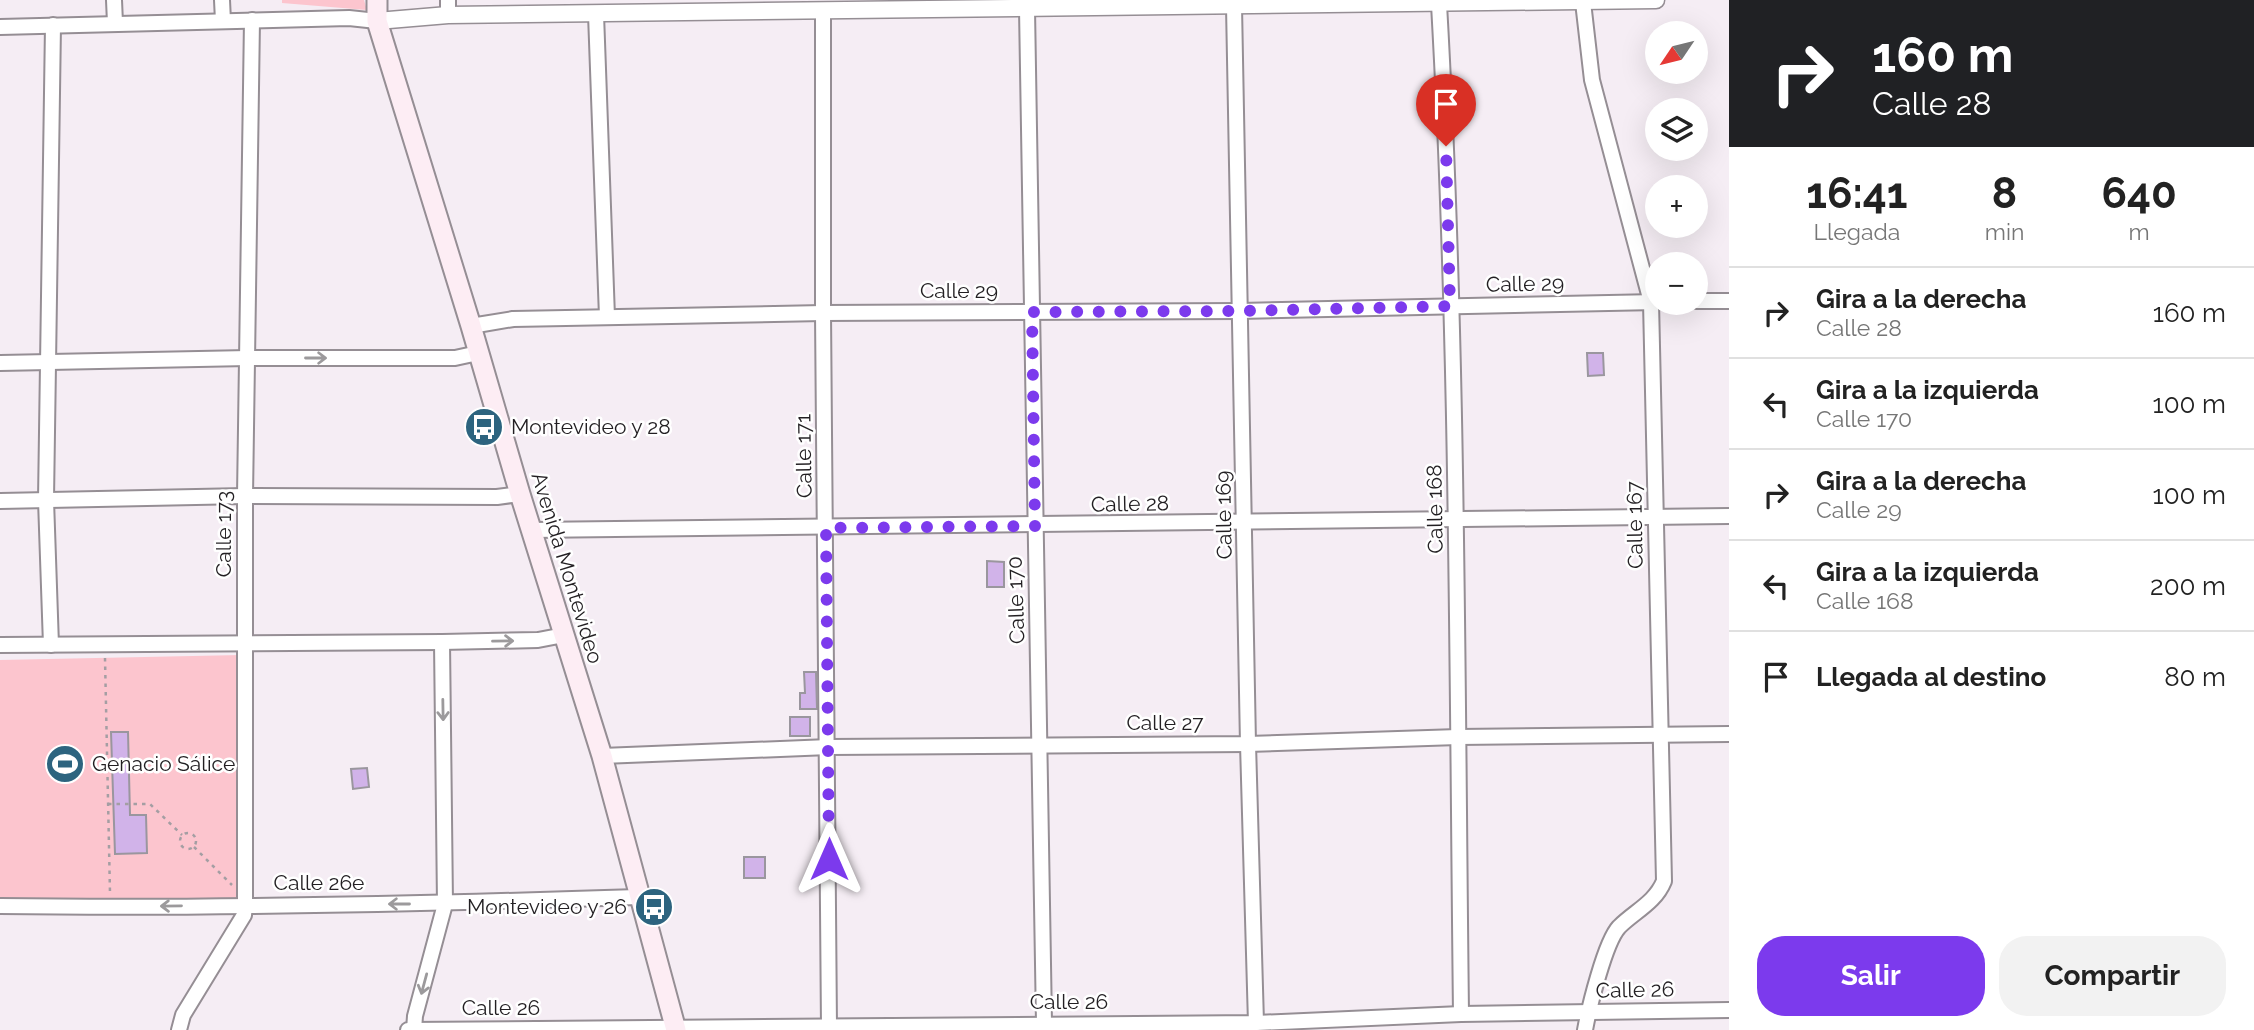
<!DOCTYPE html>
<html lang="es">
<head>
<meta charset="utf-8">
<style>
  :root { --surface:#fff; --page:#f2f2f2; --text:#222; --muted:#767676; --line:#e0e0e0; --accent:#7c3aed }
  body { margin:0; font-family:Raleway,sans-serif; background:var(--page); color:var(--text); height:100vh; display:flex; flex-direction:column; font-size:26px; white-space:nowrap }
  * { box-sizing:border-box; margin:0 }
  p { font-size:23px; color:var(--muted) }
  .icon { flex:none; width:38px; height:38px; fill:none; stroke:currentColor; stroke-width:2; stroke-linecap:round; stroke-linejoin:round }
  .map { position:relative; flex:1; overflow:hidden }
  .panel { display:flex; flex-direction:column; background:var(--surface); width:525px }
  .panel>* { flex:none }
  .guide { background:#202124; color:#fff; overflow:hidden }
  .needle { width:46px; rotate:235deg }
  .buttons { position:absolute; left:1645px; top:21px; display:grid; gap:14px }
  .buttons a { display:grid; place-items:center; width:63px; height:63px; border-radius:50%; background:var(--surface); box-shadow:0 7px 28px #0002; font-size:35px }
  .pin { position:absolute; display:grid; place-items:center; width:60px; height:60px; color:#fff; margin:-72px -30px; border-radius:50% 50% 50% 0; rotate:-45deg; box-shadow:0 0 7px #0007 }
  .pin .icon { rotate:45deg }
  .me { position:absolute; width:77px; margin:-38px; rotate:0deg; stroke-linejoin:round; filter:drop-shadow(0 0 5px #0008) }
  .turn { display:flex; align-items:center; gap:24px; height:147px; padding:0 28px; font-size:32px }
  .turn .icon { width:91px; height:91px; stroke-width:2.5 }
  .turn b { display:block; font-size:49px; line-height:60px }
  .eta { display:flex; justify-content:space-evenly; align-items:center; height:119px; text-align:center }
  .eta b { font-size:42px; font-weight:700; line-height:49px }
  .cta { display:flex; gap:14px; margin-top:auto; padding:14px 28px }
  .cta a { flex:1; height:80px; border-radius:28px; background:var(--accent); color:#fff; font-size:28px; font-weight:700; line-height:80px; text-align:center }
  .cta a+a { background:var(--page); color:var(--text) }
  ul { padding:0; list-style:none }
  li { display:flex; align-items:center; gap:21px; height:91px; padding:0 28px; border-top:2px solid var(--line) }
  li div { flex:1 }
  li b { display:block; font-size:26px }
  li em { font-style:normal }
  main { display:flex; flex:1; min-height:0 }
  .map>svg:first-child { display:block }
  .green { fill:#fcc5ce }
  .building { fill:#d1b3e9; stroke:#9a969e; stroke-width:2 }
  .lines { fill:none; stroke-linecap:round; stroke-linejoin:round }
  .minor-casing { stroke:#958e94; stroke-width:18 }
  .tertiary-casing { stroke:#958e94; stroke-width:19 }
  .secondary-casing { stroke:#958e94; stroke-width:23 }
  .path { stroke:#a49ea3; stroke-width:2.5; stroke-dasharray:3.5 5; stroke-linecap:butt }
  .minor { stroke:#fff; stroke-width:14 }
  .tertiary { stroke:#fff; stroke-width:16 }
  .secondary { stroke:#fdedf4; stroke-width:19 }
  .oneway { stroke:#9c9a9c }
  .route { stroke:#7c3aed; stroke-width:12; stroke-dasharray:0 21.6 }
  .labels { text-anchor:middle; stroke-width:5; stroke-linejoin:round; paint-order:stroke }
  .street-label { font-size:21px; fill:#221f22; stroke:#fff }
  .poi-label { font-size:21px; fill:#221f22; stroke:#fff; text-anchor:start }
</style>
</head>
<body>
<main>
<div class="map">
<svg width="1729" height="1030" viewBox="0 0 1729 1030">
  <rect width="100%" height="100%" fill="#f5edf4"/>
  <g class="green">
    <polygon points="282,0 364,0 367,10 282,3"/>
    <polygon points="241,655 240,900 0,898 0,660"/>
  </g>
  <g class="building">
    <polygon points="1587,353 1603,353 1604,375 1588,376"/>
    <polygon points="987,561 1004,562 1004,587 987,587"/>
    <polygon points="804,672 816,672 817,709 800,709 800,693 805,693"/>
    <rect x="790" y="717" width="20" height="19"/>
    <polygon points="111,732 128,732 130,815 146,815 147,853 115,854"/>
    <polygon points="367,768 369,787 353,789 351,769"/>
    <rect x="744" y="857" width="21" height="21"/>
  </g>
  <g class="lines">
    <defs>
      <g id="minor">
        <polyline points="114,0 115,23"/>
        <polyline points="222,0 223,21"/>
        <polyline points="448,0 448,15"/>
        <path d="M1583,2L1592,80L1651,302L1664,881C1655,903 1635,911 1619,927C1605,942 1589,1008 1585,1030"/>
        <path d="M1439,4C1458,340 1457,677 1461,1014"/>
        <polyline points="1234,6 1248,744 1256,1023"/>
        <polyline points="1027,9 1044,1023"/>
        <polyline points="823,11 823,313 829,1027"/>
        <polyline points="596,14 607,317"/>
        <polyline points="0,27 349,18 377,21"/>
        <polyline points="1696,301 1729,301"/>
        <polyline points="471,326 513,319 823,313 1240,311 1657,302"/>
        <polyline points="0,363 248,358 455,358 478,353"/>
        <polyline points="0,501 245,496 497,497 520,494"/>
        <polyline points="531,530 1729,516"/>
        <polyline points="0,645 442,642 538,640 564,635"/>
        <polyline points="51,645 46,500 53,25"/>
        <polyline points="602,756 829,747 1248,744 1458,737 1729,734"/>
        <path d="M0,906C213,909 426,904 638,897"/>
        <polyline points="179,1030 183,1015 244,915 245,905 245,496 252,20"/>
        <polyline points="408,1030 1256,1023 1461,1014 1729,1010"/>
        <polyline points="414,1030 415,1016 445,904 442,642"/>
      </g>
      <polyline id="tertiary" points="377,21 448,15 1656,0"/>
      <polyline id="secondary" points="377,0 377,21 471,326 520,494 602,756 676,1030"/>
    </defs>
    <use href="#minor" class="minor-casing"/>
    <use href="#tertiary" class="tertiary-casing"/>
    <use href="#secondary" class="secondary-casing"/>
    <g class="path">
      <polyline points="105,658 110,893"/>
      <polyline points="108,804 150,804 182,835"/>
      <circle cx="188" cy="841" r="8"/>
      <polyline points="194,847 232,885"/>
    </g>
    <use href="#minor" class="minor"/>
    <use href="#tertiary" class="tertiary"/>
    <use href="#secondary" class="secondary"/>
  </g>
  <defs><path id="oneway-shaft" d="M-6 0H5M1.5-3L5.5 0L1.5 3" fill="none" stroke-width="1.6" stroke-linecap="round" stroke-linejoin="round" transform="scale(1.75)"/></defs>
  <g class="oneway">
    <use href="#oneway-shaft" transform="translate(316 358)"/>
    <use href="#oneway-shaft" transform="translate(503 641) rotate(-1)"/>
    <use href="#oneway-shaft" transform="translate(443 710) rotate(89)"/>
    <use href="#oneway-shaft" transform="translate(399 904) rotate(180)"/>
    <use href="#oneway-shaft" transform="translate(171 906) rotate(179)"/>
    <use href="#oneway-shaft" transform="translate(424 984) rotate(105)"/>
  </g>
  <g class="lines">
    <polyline class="route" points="829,859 826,528 1035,526 1032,312 1240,311 1450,306 1446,146"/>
  </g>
  <defs>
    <symbol id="bus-disc" viewBox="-11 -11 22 22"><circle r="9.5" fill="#2d647f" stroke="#fff"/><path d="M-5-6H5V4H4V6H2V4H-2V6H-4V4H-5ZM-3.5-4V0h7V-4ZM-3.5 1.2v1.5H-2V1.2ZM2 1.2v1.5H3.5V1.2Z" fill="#fff"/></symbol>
    <symbol id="stadium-disc" viewBox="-11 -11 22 22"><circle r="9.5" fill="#2d647f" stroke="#fff"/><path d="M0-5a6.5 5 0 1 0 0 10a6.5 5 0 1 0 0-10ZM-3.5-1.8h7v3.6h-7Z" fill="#fff"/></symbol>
  </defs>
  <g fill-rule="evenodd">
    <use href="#bus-disc" x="462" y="405" width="44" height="44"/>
    <use href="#stadium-disc" x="43" y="742" width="44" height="44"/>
    <use href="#bus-disc" x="632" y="885" width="44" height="44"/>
  </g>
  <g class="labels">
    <g class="street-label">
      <text transform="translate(1525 284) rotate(-1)" y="7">Calle 29</text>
      <text x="959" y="298">Calle 29</text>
      <text transform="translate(804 456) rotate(-91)" y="7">Calle 171</text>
      <text transform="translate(1130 504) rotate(-1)" y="7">Calle 28</text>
      <text transform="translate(1435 509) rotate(-91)" y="7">Calle 168</text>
      <text transform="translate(1224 515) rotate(-91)" y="7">Calle 169</text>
      <text transform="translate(1635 525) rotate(-91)" y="7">Calle 167</text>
      <text transform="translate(224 534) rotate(-90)" y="7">Calle 173</text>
      <text transform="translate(567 568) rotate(73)" y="7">Avenida Montevideo</text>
      <text transform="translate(1016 600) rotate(-92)" y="7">Calle 170</text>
      <text x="1165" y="730">Calle 27</text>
      <text x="319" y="890">Calle 26e</text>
      <text transform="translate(1635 990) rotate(-1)" y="7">Calle 26</text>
      <text x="1069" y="1009">Calle 26</text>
      <text x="501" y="1015">Calle 26</text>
    </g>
    <g class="poi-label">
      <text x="511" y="434">Montevideo y 28</text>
      <text x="92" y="771">Genacio Sálice</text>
      <text x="627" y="914" text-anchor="end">Montevideo y 26</text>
    </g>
  </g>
</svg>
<div class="buttons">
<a><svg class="needle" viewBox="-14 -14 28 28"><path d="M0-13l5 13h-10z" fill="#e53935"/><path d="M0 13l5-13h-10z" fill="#767676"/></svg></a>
<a><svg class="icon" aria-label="layers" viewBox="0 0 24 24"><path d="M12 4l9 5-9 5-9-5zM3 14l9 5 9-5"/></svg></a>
<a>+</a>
<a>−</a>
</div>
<div class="pin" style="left:1446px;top:146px;background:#d93025"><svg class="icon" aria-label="arrive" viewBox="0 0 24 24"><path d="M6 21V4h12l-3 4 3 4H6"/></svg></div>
<svg class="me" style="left:829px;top:859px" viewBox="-20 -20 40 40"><path d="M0-17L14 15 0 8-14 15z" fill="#7c3aed" stroke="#fff" stroke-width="4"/></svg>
</div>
<section class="panel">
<div class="guide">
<div class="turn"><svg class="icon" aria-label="right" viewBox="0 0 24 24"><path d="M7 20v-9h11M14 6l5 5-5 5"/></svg><div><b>160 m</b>Calle 28</div></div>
</div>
<div class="eta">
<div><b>16:41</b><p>Llegada</p></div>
<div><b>8</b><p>min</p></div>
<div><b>640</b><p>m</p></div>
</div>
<ul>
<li><svg class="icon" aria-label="right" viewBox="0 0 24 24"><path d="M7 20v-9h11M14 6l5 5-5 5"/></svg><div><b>Gira a la derecha</b><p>Calle 28</p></div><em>160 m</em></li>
<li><svg class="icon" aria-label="left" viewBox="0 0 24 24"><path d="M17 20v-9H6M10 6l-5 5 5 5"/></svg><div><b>Gira a la izquierda</b><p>Calle 170</p></div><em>100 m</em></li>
<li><svg class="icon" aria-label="right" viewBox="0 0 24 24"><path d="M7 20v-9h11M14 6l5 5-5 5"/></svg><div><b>Gira a la derecha</b><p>Calle 29</p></div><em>100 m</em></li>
<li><svg class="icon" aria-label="left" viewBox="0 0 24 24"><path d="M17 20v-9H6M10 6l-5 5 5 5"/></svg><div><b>Gira a la izquierda</b><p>Calle 168</p></div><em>200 m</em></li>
<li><svg class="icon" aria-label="arrive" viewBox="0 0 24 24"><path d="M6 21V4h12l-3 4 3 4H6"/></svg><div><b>Llegada al destino</b></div><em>80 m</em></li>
</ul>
<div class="cta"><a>Salir</a><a>Compartir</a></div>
</section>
</main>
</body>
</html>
